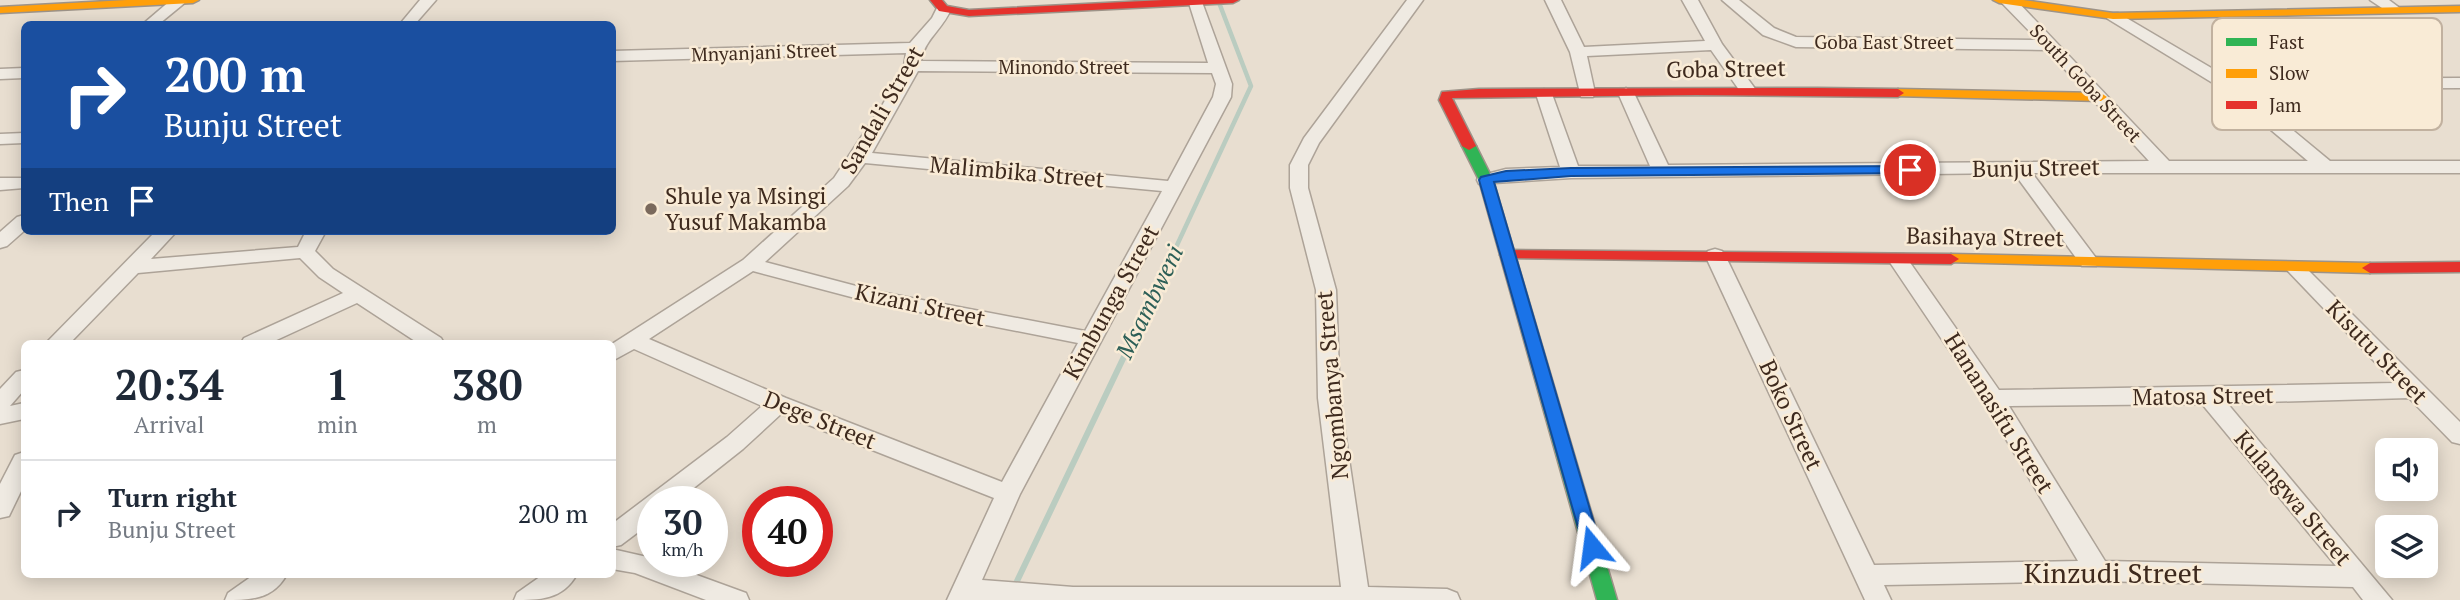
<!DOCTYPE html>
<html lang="en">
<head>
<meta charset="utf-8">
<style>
  :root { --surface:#fff; --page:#f2f2f3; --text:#1f2937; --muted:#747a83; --line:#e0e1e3 }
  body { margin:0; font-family:"PT Serif",serif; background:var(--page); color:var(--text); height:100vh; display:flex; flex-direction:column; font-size:26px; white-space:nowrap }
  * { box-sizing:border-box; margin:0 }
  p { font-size:23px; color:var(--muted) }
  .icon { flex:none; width:38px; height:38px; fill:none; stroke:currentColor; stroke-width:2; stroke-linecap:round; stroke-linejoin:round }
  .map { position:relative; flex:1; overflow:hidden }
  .details { position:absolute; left:21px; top:340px; width:595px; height:238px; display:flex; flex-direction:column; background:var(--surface); border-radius:10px; box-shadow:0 4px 18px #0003 }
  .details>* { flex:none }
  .hud { position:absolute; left:21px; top:21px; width:595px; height:214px; border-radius:10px; box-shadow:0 4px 18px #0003; background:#1a4fa0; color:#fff; overflow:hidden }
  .fabs { position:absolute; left:2375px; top:438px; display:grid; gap:14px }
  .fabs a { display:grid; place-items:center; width:63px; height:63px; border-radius:10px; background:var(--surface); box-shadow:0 4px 18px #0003; font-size:35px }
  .speed { position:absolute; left:637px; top:486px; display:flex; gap:14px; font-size:35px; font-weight:700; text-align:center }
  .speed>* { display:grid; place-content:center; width:91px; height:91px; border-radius:50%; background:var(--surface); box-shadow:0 4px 18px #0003; line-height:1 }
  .speed small { font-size:18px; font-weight:400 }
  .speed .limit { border:10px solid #d22; background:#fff; color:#111 }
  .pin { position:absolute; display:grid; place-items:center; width:60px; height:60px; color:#fff; margin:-30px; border:4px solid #fff; border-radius:50%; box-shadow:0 2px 7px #0007 }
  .me { position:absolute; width:77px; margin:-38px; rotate:344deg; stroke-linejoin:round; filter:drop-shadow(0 0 5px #0008) }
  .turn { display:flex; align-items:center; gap:24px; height:147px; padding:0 28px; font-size:32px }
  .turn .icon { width:91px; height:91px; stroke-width:2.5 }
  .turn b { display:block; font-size:49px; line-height:60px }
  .then { display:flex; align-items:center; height:66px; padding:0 28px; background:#0003; gap:14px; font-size:26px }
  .eta { display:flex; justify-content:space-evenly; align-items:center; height:119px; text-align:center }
  .eta b { font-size:42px; font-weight:700; line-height:49px }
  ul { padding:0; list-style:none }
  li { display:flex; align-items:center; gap:21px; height:105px; padding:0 28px; border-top:2px solid var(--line) }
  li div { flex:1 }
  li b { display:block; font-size:26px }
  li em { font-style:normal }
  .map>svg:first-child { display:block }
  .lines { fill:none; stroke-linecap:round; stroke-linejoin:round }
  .stream-far1 { stroke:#baccc0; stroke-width:4.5 }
  .stream { stroke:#baccc0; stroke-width:6 }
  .street-casing { stroke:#ada398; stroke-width:3 }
  .fast-casing { stroke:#9d9388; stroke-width:3 }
  .slow-casing { stroke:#9d9388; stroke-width:3 }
  .jam-casing { stroke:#9d9388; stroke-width:3 }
  .street { fill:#efeae2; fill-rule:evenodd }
  .fast { fill:#30b455; fill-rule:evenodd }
  .slow { fill:#ff9f0a; fill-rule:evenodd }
  .jam { fill:#e5322d; fill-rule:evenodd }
  .route { fill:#1a73e8; stroke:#114b97; stroke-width:2 }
  .poi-dot { fill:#7a695c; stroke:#f9ebd6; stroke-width:2.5 }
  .labels { text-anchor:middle; stroke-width:5; stroke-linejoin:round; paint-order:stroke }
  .far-street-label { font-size:19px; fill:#3e2a1e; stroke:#f9ebd6 }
  .street-label { font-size:23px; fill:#3e2a1e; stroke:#f9ebd6 }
  .poi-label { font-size:23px; fill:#3e2a1e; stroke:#f9ebd6; text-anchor:start }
  .water-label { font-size:24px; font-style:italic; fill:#2c5f57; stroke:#f9ebd6 }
  .near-street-label { font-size:28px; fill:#3e2a1e; stroke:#f9ebd6 }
  .key { fill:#f9ebd6; stroke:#c1b19f; stroke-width:2 }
  .key-label { font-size:19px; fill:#3e2a1e }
</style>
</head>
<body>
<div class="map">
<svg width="2460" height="600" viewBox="0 0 2460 600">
  <rect width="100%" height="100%" fill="#e8ded0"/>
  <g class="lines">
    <polyline class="stream-far1" points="1171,258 1251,86 1218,0"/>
    <polyline class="stream" points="1008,600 1172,256"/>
    <defs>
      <g id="street">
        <polygon points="171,0 187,1 159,24 143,24"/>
        <polygon points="420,0 436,0 415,24 400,24"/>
        <path d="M1188,0L1202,2L1232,84L1231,97L1020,494L982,580L1073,587H1341L1318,398L1316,290L1290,188V165L1304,138L1407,0H1423L1319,143L1308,165V188L1336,290L1340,398L1368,587L1447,589L1457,593L1460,600H947L994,498L781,414L743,449L676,502H653V521L621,545L612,547V524L727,437L762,406L634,349L612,361V344L743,260L834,178L883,104L904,66L906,53L612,61V51L910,43L932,18L938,6L943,4L951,9C943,29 924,40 921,61L1208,63ZM918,71L1212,73L1216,84L1213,97L1168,181L872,153ZM865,163L1162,191L1085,331L875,291L765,262L848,186ZM753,271L874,303L1078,343L1002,482L786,398L649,339Z"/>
        <polygon points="1545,0 1561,0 1584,47 1705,41 1682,0 1698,0 1722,44 1756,90 1748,95 1742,94 1711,50 1587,56 1595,93 1593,97 1581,97 1570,52"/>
        <polygon points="1722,0 1739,0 1774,28 1796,37 2038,40 1999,0 2016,0 2169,161 2308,161 2221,88 2108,19 2105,16 2108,13 2118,13 2230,79 2460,78 2460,88 2243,89 2330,161 2460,161 2460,173 2032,173 2099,262 2096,266 2082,266 2014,173 1571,178 1479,184 1477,180 1479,176 1506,169 1560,167 1536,94 1544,89 1552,94 1578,166 1650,166 1618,93 1626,88 1634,93 1668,165 2149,161 2047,50 1796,47 1763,35"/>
        <polygon points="2370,0 2389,0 2401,9 2398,12 2388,12"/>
        <polygon points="24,68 24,78 0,79 0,69"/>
        <polygon points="24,133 24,143 0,144 0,134"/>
        <polygon points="0,178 24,178 24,188 0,190"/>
        <polygon points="24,215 24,231 7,246 0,248 0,232 17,217"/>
        <polygon points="156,231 177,231 151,259 298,247 306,231 326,231 315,251 333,269 441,338 444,343 418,343 357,303 270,343 241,343 244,338 343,293 319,277 300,258 138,273 70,343 46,343"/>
        <path d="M1715,249L1722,251L1725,255L1874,565L2078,561L1984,402L1887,258L1890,254H1904L1999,390L2395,383L2285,268L2288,264H2302L2460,422V444L2452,442L2409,398L2227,403L2392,600H2363L2353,587L2097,581L1884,585L1891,600H1865L1705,255L1708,251ZM2202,404L2336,566L2105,561L2009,406Z"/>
        <polygon points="24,370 24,390 10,406 24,403 24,419 0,424 0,389 16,372"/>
        <polygon points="24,452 24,485 9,516 0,518 0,484 15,455"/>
        <polygon points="612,549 647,557 653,559 653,562 661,562 746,593 749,600 706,600 635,573 612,569"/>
        <path d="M255,574H287C273,600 250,600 225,600L228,593Z"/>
        <path d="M544,574H577C563,600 539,600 514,600L517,593Z"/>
      </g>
      <polygon id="fast" points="1469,142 1476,146 1493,180 1617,600 1597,600 1479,180 1462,146"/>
      <g id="slow">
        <polygon points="127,0 199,0 193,3 0,13 0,7"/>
        <polygon points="1993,0 2023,0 2113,13 2460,6 2460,12 2113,19 1999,3"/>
        <polygon points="1898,89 2101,93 2107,97 2101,101 1894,96 1892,93"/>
        <polygon points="1951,254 2370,263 2378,268 2370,273 1946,262 1943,259"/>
      </g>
      <g id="jam">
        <polygon points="930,0 942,0 947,6 969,10 1164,0 1239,0 1233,3 969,16 939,11"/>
        <polygon points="1817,88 1898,89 1904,93 1898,97 1696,95 1452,98 1476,146 1469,150 1462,146 1439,100 1442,92 1479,89"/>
        <polygon points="1508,250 1951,254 1959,259 1951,264 1503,258 1500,255 1503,252"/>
        <polygon points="2460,262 2460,272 2370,273 2362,268 2370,263"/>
      </g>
    </defs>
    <use href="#street" class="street-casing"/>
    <use href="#fast" class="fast-casing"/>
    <use href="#slow" class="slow-casing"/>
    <use href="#jam" class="jam-casing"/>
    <use href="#street" class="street"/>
    <use href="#fast" class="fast"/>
    <use href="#slow" class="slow"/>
    <use href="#jam" class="jam"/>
  </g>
  <polygon class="route" points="1910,166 1917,170 1915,173 1571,176 1494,182 1601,547 1599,552 1592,554 1585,552 1479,180 1481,177 1506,171 1571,168"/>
  <circle class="poi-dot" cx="651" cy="209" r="7"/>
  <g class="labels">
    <g class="far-street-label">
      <text x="1884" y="49">Goba East Street</text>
      <text transform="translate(764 52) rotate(-2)" y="7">Mnyanjani Street</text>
      <text x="1064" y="74">Minondo Street</text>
      <text transform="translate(2086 83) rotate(47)" y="7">South Goba Street</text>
    </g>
    <g class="street-label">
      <text transform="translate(1726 69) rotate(-1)" y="8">Goba Street</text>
      <text transform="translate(882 110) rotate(-60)" y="8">Sandali Street</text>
      <text transform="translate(2036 168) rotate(-1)" y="8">Bunju Street</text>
      <text transform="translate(1017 172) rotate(5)" y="8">Malimbika Street</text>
      <text transform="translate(1985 237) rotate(1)" y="8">Basihaya Street</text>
      <text transform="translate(1111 302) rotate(-61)" y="8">Kimbunga Street</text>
      <text transform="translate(920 305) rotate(12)" y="8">Kizani Street</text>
      <text transform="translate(2377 352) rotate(46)" y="8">Kisutu Street</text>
      <text transform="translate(1332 385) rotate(-95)" y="8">Ngombanya Street</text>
      <text transform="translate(2203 396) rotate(-1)" y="8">Matosa Street</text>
      <text transform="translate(1999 413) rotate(58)" y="8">Hananasifu Street</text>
      <text transform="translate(1791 415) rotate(65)" y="8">Boko Street</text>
      <text transform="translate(820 420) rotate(22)" y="8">Dege Street</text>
      <text transform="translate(2293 498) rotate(50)" y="8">Kulangwa Street</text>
    </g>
    <g class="poi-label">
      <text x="665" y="204">Shule ya Msingi<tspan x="665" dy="26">Yusuf Makamba</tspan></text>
    </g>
    <g class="water-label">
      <text transform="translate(1150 302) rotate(-64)" y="8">Msambweni</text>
    </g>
    <g class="near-street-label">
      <text x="2113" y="583">Kinzudi Street</text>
    </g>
  </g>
  <rect x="2212" y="18" width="230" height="112" rx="10" class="key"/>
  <rect x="2226" y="38" width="31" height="8" fill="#30b455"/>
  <rect x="2226" y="69" width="31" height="9" fill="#ff9f0a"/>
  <rect x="2226" y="101" width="31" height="8" fill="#e5322d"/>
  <g class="key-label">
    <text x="2269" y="49">Fast</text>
    <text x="2269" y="80">Slow</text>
    <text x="2269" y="112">Jam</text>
  </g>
</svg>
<div class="fabs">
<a><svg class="icon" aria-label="sound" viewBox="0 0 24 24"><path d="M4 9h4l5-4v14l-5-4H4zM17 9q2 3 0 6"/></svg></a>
<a><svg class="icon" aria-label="layers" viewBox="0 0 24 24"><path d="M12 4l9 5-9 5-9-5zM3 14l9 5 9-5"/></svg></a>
</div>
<div class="speed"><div>30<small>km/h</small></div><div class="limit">40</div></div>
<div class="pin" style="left:1910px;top:170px;background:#d93025"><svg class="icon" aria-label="arrive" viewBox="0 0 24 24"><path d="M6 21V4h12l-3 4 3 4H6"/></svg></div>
<svg class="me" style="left:1592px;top:547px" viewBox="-20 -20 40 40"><path d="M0-17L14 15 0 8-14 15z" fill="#1a73e8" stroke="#fff" stroke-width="4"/></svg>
<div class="hud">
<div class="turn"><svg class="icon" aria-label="right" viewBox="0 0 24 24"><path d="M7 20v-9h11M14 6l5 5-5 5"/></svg><div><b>200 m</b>Bunju Street</div></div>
<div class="then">Then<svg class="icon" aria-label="arrive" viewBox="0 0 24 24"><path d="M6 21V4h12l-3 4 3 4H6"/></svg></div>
</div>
<section class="details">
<div class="eta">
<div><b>20:34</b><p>Arrival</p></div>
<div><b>1</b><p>min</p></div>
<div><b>380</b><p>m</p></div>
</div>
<ul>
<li><svg class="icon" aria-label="right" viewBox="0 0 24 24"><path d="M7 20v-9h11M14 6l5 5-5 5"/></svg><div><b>Turn right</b><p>Bunju Street</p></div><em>200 m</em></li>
</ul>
</section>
</div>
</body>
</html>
